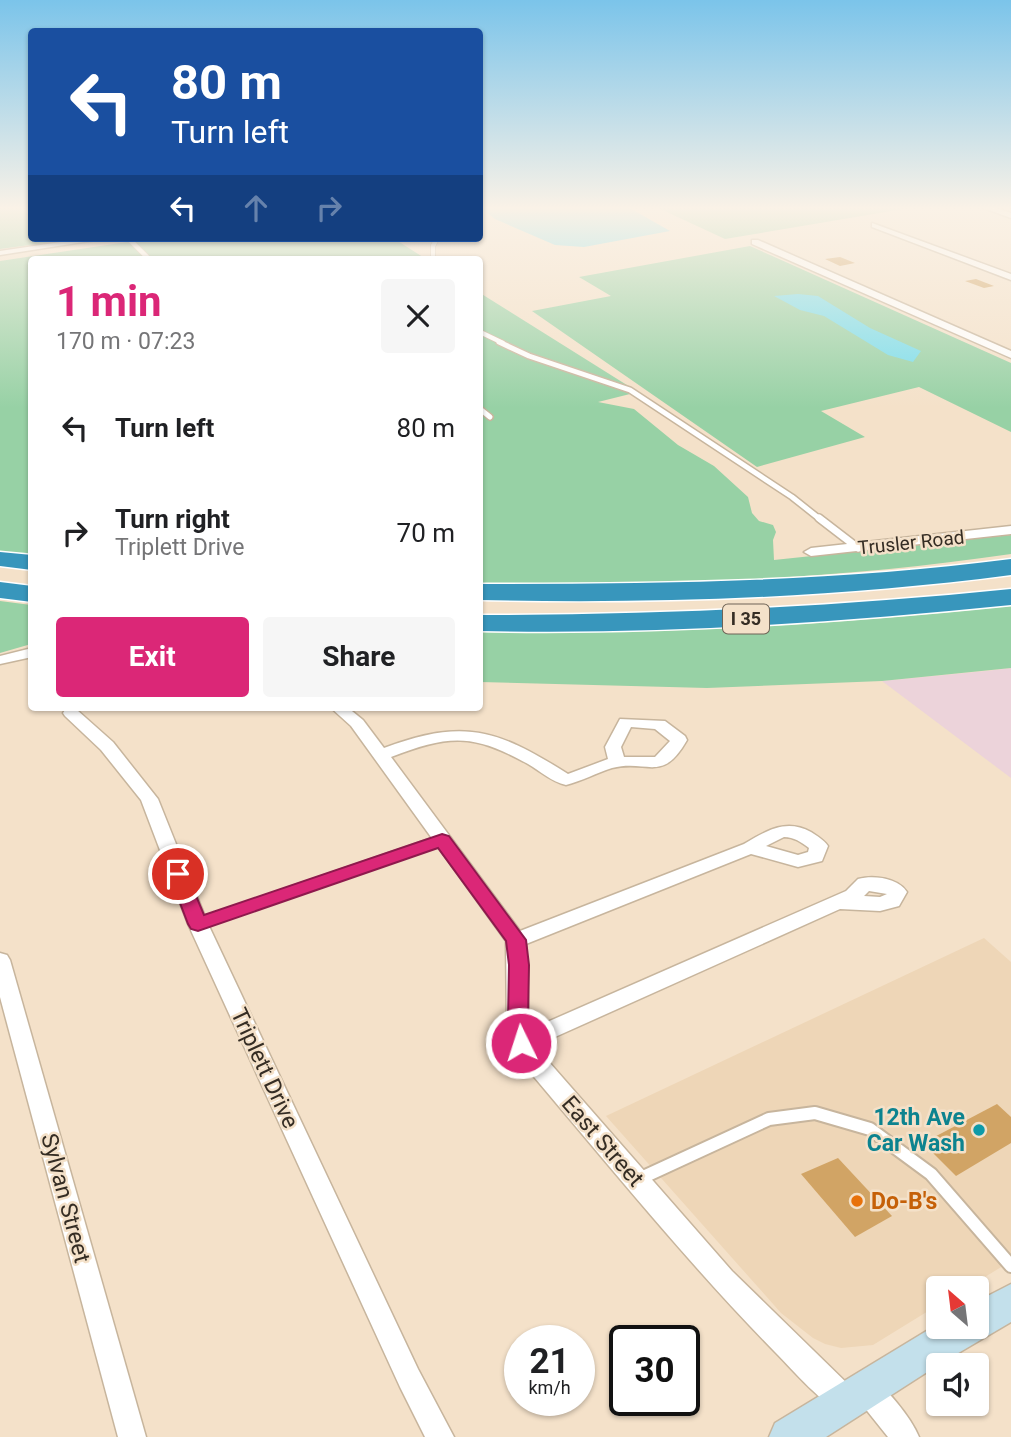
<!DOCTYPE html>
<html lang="en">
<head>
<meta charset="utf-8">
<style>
  :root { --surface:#fff; --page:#f6f6f6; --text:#202124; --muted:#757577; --accent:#db2777 }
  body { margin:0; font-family:Roboto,sans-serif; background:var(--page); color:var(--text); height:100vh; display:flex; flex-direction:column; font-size:26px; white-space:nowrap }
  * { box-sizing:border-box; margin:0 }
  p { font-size:23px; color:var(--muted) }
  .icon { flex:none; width:38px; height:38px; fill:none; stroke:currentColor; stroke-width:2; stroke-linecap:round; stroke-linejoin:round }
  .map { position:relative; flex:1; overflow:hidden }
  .panel { position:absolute; left:28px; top:256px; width:455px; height:455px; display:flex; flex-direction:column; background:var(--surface); border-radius:7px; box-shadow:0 2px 5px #0004 }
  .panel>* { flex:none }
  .top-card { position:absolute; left:28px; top:28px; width:455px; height:214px; border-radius:7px; box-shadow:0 2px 5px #0004; background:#1a4fa0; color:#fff; overflow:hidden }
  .needle { width:46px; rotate:332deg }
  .tools { position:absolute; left:926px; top:1276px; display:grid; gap:14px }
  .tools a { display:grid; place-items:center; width:63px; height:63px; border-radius:7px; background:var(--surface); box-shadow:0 2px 5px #0004; font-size:35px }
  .speed { position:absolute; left:504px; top:1325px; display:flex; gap:14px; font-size:35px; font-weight:700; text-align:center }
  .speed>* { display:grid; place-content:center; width:91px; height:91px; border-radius:50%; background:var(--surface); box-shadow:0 2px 5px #0004; line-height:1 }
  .speed small { font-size:18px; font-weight:400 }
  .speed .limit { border:4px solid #111; border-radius:10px; background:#fff; color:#111 }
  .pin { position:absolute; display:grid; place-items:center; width:60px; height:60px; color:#fff; margin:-30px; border:4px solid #fff; border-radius:50%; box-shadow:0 2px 7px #0007 }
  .me { position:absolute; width:77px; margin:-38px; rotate:356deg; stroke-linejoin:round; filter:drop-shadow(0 0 5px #0008) }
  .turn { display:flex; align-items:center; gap:24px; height:147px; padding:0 28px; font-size:32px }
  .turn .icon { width:91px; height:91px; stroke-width:2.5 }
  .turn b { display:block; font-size:49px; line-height:60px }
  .lanes { display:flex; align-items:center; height:66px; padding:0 28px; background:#0003; justify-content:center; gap:35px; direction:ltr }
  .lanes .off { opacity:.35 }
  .round { display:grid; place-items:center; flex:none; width:74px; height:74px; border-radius:7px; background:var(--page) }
  .head { display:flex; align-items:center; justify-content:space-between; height:119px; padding:0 28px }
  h1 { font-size:42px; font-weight:700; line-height:52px; color:var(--accent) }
  .primary-button { display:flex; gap:14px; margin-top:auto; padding:14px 28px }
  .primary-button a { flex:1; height:80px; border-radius:7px; background:var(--accent); color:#fff; font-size:28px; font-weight:700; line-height:80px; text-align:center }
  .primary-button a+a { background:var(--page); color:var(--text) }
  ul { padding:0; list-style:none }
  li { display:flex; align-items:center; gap:21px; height:105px; padding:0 28px }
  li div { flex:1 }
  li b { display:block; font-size:26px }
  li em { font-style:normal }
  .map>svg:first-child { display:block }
  .built { fill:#eed6b7 }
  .industrial { fill:#ecd3da }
  .green { fill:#97d1a5 }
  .water { fill:#78ddec }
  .building { fill:#d1a465 }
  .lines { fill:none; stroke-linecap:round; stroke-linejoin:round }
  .lane-far4-casing { stroke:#c7b59d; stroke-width:6 }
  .lane-far3-casing { stroke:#c7b59d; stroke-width:8 }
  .lane-far2-casing { stroke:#c7b59d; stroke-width:10 }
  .lane-far1-casing { stroke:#c7b59d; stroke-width:13 }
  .lane-casing { stroke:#c7b59d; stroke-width:16 }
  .street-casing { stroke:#c7b59d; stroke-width:3 }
  .secondary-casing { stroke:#c7b59d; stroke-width:3 }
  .highway-casing { stroke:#fff; stroke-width:3 }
  .lane-far4 { stroke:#fff; stroke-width:4.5 }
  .lane-far3 { stroke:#fff; stroke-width:5 }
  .lane-far2 { stroke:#fff; stroke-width:7 }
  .lane-far1 { stroke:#fff; stroke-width:10 }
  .lane { stroke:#fff; stroke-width:12 }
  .street { fill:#fff; fill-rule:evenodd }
  .secondary { fill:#c3e0eb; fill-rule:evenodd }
  .highway { fill:#3896bc; fill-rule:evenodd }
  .route { fill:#db2777; stroke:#8e194d; stroke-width:2 }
  .culture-dot { fill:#0f9aa8; stroke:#f4e1c9; stroke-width:2.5 }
  .food-dot { fill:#e8710a; stroke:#f4e1c9; stroke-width:2.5 }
  .labels { text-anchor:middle; stroke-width:5; stroke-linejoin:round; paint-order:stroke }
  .shield { fill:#f4e1c9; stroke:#6e6356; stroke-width:2 }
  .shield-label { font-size:18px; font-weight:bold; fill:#352d24 }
  .street-label { font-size:19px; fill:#352d24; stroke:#f4e1c9 }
  .near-street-label { font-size:23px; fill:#352d24; stroke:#f4e1c9 }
  .near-culture-label { font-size:23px; font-weight:bold; fill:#0d838f; stroke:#f4e1c9; text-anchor:end }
  .near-food-label { font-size:23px; font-weight:bold; fill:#c56008; stroke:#f4e1c9; text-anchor:start }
</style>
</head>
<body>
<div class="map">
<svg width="1011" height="1437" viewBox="0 0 1011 1437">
  <rect width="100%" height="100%" fill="#f4e1c9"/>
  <polygon class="built" points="984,938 1011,962 1011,1261 967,1288 938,1288 938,1305 873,1345 841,1348 825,1344 813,1338 781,1313 606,1116"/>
  <polygon class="industrial" points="1011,668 1011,778 882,681 986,671"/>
  <g class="green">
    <polygon points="0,207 21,207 31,217 32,238 68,240 0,249"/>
    <polygon points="656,207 915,207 725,239"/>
    <polygon points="154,238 393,238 426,259 32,259 31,556 0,552 0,261"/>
    <polygon points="750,246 1011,363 1011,432 919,387 821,411 865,437 757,467 532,311 611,296 579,277"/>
    <path d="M480,293L638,392L598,402L634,409L678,445L714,466L748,497L752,513L759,521L773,525L776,532L773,540L774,560L1011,535V554C835,580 657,586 480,585Z"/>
    <polygon points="0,601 31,605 31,644 0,653"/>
    <path d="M1011,606V668L882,681L707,688L480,682V632C657,635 834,625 1011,606Z"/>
  </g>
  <g class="water">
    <polygon points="480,207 628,207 670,231 584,247 555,245 495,219"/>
    <polygon points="798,294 818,296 870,328 921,351 913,362 888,355 824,316 800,310 774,296"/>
  </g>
  <g class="building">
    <polygon points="840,257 855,263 840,266 825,259"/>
    <polygon points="976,279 994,286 984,288 965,281"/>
    <polygon points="997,1104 1011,1117 1011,1143 956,1176 923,1143"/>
    <polygon points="838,1158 892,1216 855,1237 801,1174"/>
  </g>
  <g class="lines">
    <defs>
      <g id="lane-far4">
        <polyline points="128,238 149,259"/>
        <polyline points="433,259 433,246 437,238"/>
        <polyline points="480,332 503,343"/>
      </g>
      <g id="lane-far3">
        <polyline points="499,342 529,356 630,390 792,497 821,520"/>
        <polyline points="480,409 490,417"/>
      </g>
      <polyline id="lane-far2" points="819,518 858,548"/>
      <polyline id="lane-far1" points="198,924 442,840"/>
      <polyline id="lane" points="639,1179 769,1119 815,1113 870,1129 931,1174 1011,1266"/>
      <g id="street">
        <polygon points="981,207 992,207 1011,213 1011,218"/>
        <polygon points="872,223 1011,274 1011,280 872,227"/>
        <polygon points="88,238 109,238 0,255 0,251"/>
        <polygon points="752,240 758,240 1011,351 1011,358 752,244"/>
        <polygon points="1011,526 1011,534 811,556 804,552 811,548"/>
        <polygon points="32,648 32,657 0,664 0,656"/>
        <path d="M330,707H347L363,720L384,748C464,718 497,729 568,774L608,759L605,747L620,719L665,721L685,736L687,740C662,784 648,759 612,768C596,773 582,781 566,785C552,782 540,771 528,764C472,733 449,735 391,757L520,931L744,844C766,831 786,818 811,832C817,836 824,840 828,846L822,861L798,867L751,854L526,944L529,1030L846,891L858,879C874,875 898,878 907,892L899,906L880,911L840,909L535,1046L732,1271L854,1390L858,1380L867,1376C884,1383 912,1419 919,1437H888L860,1402L857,1412L847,1415C822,1405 794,1371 775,1352C686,1261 606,1162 524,1065L510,1043L507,1028L506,941L351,726ZM631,727L655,729L670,741L655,757H624L621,747ZM784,837C794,837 801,842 809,848L808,852L798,855L766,846ZM869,891L887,894L880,897L864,896Z"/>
        <polygon points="71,708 77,710 113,742 158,799 208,924 418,1369 454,1437 425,1437 400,1387 188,924 141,800 101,750 65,716 63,713 65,710"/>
        <polygon points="0,953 7,955 10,960 146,1437 118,1437 0,997"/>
      </g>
      <polygon id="secondary" points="1011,1284 1011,1322 938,1365 826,1437 769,1437 775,1423 938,1324 976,1326 976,1302"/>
      <g id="highway">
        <polygon points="0,552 32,555 32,570 0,566"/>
        <path d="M1011,559V575C835,598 657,604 480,600V584C658,584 834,582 1011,559Z"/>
        <polygon points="0,582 32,586 32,602 0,598"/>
        <path d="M1011,589V605C835,623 657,635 480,631V615C658,615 834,607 1011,589Z"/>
      </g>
    </defs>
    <use href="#lane-far4" class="lane-far4-casing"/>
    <use href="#lane-far3" class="lane-far3-casing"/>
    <use href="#lane-far2" class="lane-far2-casing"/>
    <use href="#lane-far1" class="lane-far1-casing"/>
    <use href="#lane" class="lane-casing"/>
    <use href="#street" class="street-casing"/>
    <use href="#secondary" class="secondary-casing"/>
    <use href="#highway" class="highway-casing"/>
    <use href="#lane-far4" class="lane-far4"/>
    <use href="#lane-far3" class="lane-far3"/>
    <use href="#lane-far2" class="lane-far2"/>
    <use href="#lane-far1" class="lane-far1"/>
    <use href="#lane" class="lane"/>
    <use href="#street" class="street"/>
    <use href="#secondary" class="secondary"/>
    <use href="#highway" class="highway"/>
  </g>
  <linearGradient id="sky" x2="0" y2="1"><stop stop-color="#7bc4ea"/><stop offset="0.51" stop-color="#faf2e7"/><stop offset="1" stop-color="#faf2e7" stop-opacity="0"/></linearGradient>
  <rect width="1011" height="408" fill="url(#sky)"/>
  <polygon class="route" points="442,834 449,836 526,940 529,965 528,1019 531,1043 528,1049 521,1051 513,1049 508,1019 509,965 506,941 438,848 198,931 191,929 188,924 169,874 172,869 185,869 204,915"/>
  <circle class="culture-dot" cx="979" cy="1130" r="7"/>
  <circle class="food-dot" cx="857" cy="1201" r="7"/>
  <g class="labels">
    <rect class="shield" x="723" y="604.5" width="46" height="29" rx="5"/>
    <g class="shield-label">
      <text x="746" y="625">I 35</text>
    </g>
    <g class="street-label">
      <text transform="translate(911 542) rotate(-6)" y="7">Trusler Road</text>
    </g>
    <g class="near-street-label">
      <text transform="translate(265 1068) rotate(65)" y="8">Triplett Drive</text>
      <text transform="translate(603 1141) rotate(49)" y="8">East Street</text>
      <text transform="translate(66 1198) rotate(75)" y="8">Sylvan Street</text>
    </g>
    <g class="near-culture-label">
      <text x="965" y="1125">12th Ave<tspan x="965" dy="26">Car Wash</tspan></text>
    </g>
    <g class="near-food-label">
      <text x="871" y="1209">Do-B's</text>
    </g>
  </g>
</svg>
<div class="tools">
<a><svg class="needle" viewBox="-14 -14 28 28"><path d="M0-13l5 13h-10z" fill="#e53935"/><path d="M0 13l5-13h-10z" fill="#757577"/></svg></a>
<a><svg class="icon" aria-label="sound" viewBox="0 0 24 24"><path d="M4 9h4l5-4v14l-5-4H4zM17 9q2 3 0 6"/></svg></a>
</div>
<div class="speed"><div>21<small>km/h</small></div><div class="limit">30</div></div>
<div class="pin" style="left:178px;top:874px;background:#d93025"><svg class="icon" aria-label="arrive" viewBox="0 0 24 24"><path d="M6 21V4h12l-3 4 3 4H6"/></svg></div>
<svg class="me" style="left:521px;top:1043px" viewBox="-20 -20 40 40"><circle r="17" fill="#db2777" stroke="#fff" stroke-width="3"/><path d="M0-11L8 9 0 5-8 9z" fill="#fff"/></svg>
<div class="top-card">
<div class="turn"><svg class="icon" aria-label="left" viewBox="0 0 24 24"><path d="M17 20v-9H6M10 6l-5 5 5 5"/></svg><div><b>80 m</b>Turn left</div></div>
<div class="lanes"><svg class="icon" aria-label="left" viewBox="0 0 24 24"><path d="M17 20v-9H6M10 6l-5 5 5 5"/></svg><svg class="icon off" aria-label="ahead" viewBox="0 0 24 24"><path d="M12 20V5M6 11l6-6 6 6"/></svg><svg class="icon off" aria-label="right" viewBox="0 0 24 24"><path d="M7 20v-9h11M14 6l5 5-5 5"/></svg></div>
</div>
<section class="panel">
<div class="head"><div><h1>1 min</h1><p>170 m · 07:23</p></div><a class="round"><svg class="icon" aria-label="close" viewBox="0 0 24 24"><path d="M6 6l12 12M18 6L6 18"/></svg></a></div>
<ul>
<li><svg class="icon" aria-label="left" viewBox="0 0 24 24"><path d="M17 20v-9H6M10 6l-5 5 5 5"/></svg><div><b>Turn left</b></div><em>80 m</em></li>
<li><svg class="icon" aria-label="right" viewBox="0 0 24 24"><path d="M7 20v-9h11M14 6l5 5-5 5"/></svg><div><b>Turn right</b><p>Triplett Drive</p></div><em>70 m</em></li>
</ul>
<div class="primary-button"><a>Exit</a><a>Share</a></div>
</section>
</div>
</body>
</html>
